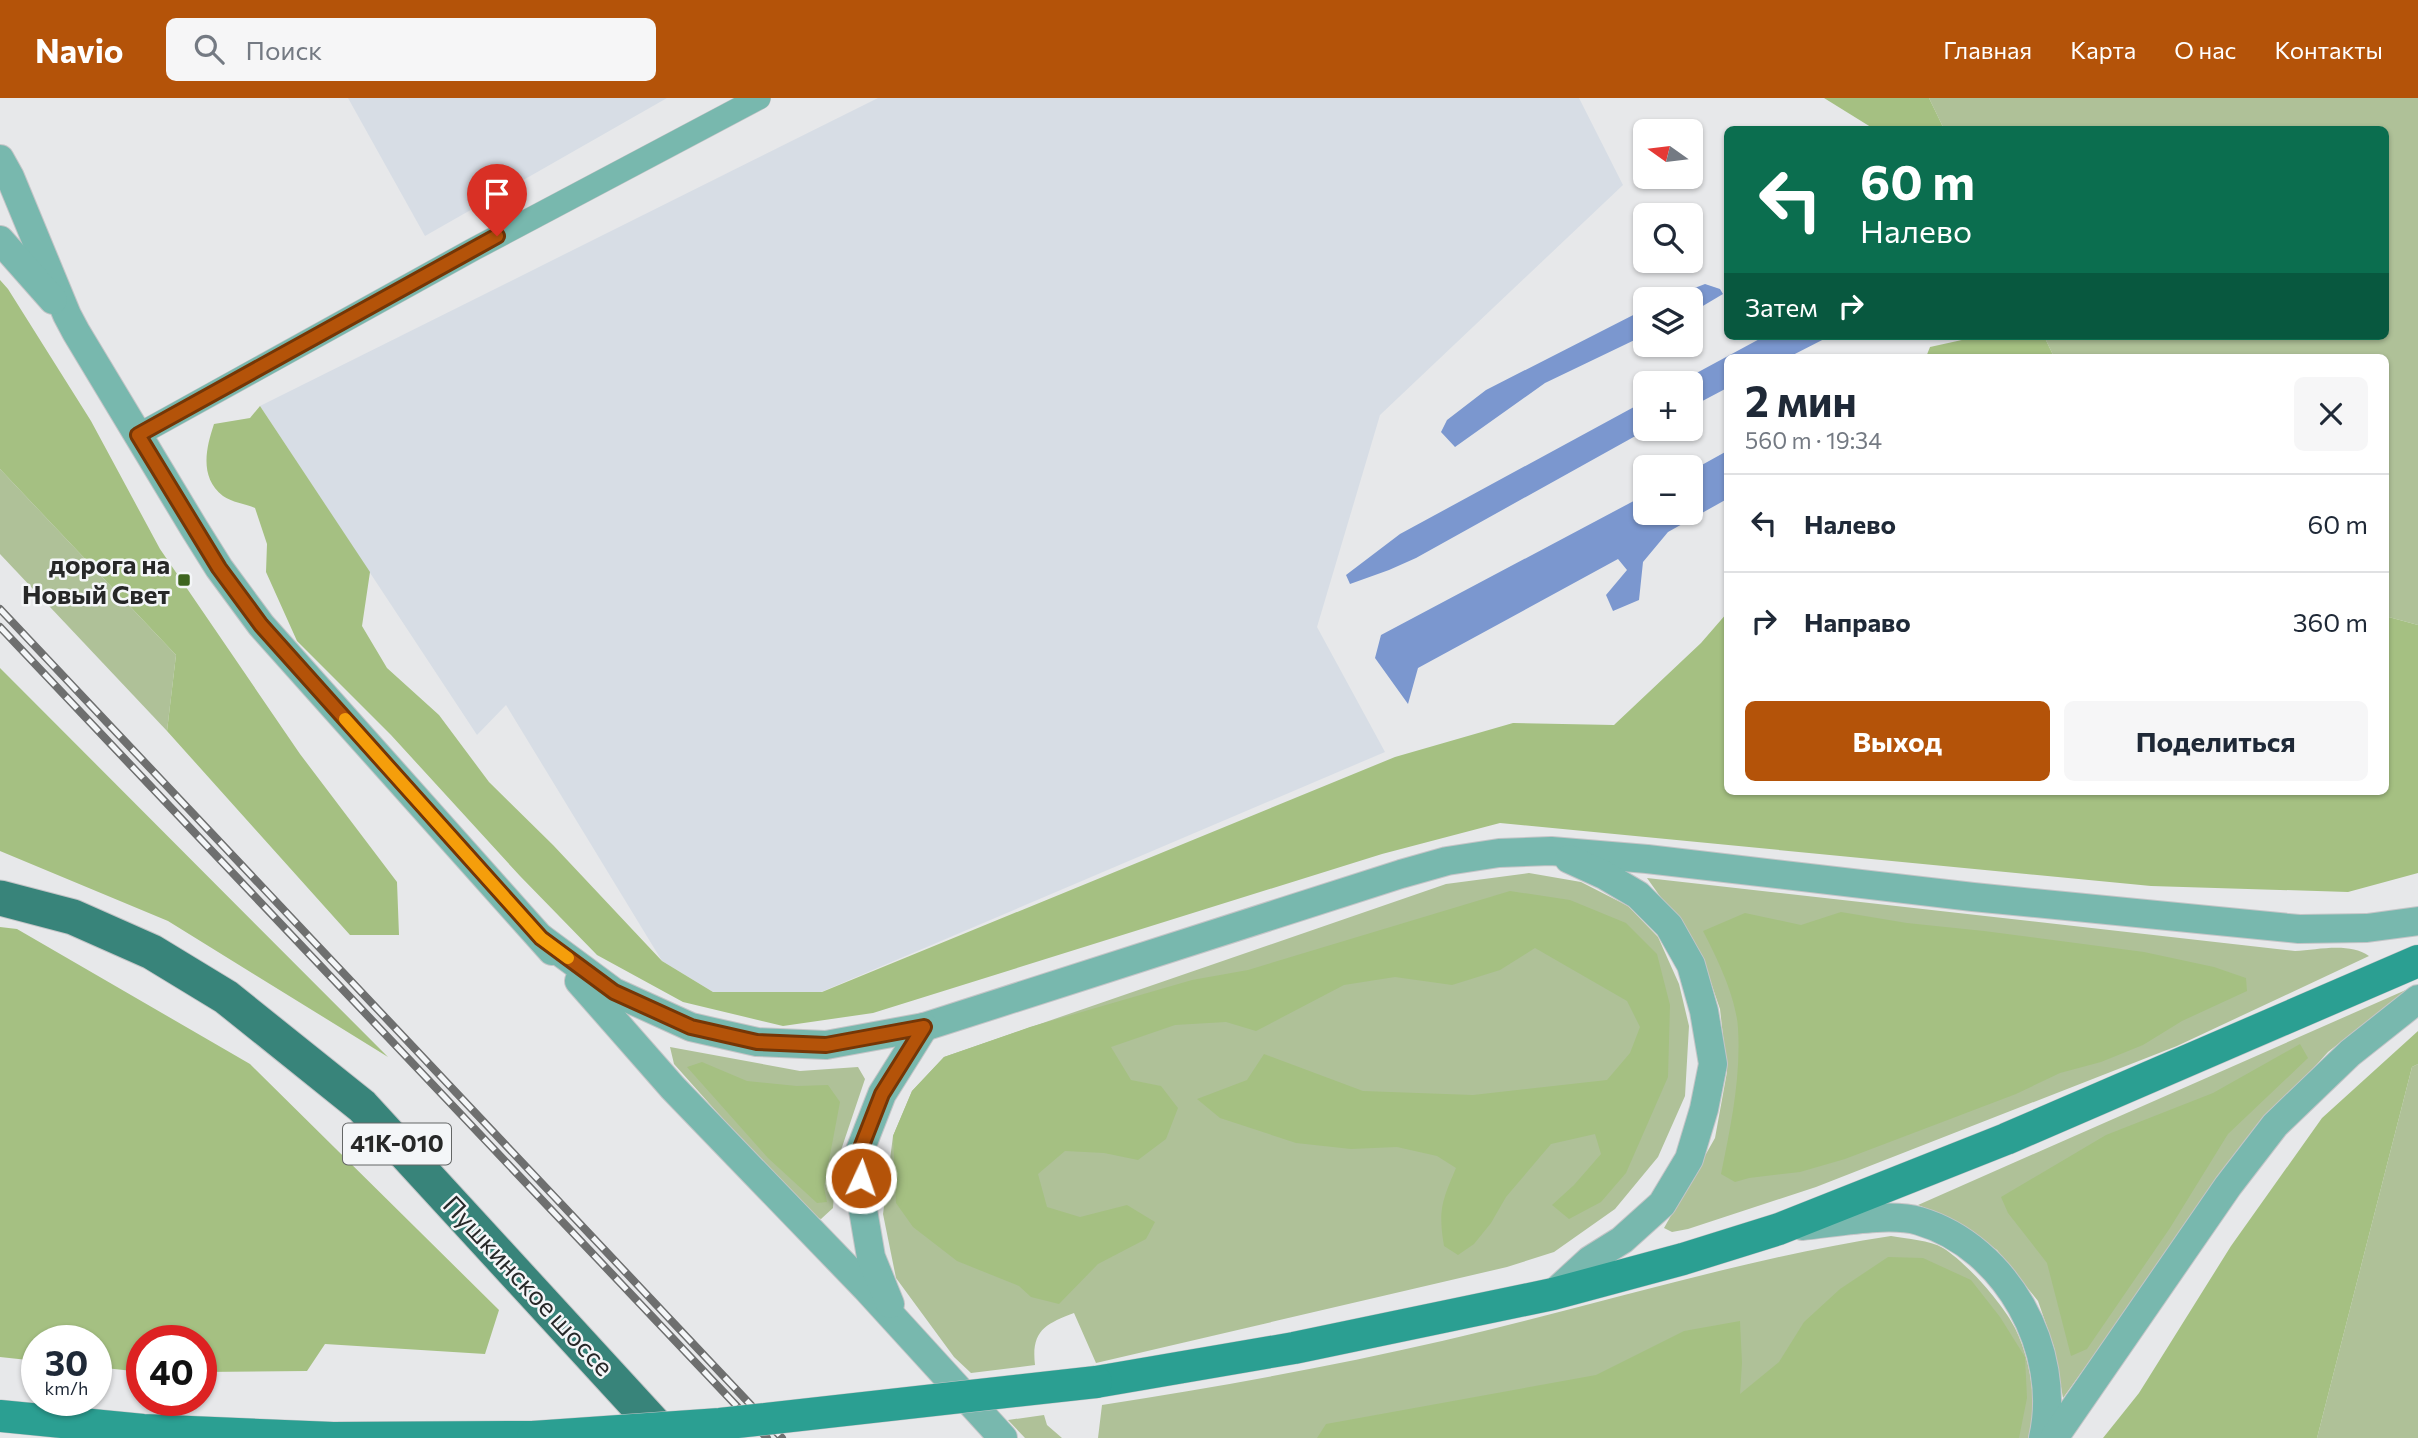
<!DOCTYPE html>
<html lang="ru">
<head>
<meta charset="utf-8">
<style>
  :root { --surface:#fff; --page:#f6f6f7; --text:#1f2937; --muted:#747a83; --line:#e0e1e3; --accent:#b45309 }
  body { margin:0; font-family:Commissioner,sans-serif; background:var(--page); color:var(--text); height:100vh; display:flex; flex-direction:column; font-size:26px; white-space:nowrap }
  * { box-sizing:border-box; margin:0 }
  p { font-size:23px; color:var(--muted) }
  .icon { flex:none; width:38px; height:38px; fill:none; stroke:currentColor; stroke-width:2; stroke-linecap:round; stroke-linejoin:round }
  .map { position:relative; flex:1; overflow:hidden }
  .drawer { position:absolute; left:1724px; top:256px; width:665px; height:441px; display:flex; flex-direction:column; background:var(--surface); border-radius:10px; box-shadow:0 2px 5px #0004 }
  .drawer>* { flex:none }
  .banner { position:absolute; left:1724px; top:28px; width:665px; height:214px; border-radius:10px; box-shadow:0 2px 5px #0004; background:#0b6e4f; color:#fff; overflow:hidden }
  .needle { width:46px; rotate:284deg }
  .tools { position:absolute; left:1633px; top:21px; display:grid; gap:14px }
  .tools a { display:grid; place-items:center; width:70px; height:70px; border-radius:10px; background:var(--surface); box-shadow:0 2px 5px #0004; font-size:35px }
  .speed { position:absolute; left:21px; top:1227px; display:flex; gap:14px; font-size:35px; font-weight:700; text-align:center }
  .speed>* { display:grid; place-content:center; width:91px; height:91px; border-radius:50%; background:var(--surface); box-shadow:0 2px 5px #0004; line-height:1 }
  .speed small { font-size:18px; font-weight:400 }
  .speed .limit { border:10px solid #d22; background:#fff; color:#111 }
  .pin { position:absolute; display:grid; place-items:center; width:60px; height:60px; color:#fff; margin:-72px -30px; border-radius:50% 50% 50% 0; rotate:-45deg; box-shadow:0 0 7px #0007 }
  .pin .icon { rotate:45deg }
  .me { position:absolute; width:77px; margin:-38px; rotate:3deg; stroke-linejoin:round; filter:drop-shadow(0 0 5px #0008) }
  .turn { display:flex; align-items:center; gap:24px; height:147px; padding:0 21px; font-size:32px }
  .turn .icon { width:91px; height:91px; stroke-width:2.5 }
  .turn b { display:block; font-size:49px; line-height:60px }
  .then { display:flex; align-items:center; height:66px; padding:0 21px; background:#0003; gap:14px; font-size:26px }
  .round { display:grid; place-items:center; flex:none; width:74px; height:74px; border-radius:10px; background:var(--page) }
  .summary { display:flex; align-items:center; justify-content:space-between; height:119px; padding:0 21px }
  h1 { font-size:42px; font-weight:700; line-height:52px }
  .primary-button { display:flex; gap:14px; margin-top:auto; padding:14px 21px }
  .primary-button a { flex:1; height:80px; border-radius:10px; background:var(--accent); color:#fff; font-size:28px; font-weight:700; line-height:80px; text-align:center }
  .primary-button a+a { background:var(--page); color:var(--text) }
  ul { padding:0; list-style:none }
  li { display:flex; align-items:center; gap:21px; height:98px; padding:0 21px; border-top:2px solid var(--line) }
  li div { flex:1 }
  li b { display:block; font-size:26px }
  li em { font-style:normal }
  header { display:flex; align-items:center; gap:42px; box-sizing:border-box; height:98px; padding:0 35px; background:var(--accent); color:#fff }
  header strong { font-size:33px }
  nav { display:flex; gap:38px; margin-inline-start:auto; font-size:24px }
  .search { width:490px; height:63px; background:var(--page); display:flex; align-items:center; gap:18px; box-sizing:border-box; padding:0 24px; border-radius:10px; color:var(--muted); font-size:26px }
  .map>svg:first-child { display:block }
  .built { fill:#d7dde5 }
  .green { fill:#afc198 }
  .forest { fill:#a5c082 }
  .water { fill:#7b97cf }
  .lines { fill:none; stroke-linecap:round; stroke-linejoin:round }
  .minor-casing { stroke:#c4c5c7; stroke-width:24 }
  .tertiary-casing { stroke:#c4c5c7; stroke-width:30 }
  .secondary-casing { stroke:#c4c5c7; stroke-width:33 }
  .primary-casing { stroke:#c4c5c7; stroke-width:37 }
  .minor { stroke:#78b8ae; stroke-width:23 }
  .tertiary { stroke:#78b8ae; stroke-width:28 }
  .secondary { stroke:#2b9f92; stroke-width:32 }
  .primary { stroke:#38847a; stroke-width:35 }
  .rail-casing { stroke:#6e6f6f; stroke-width:8 }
  .rail { stroke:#f4f6f8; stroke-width:5; stroke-dasharray:16; stroke-linecap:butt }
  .secondary-bridge-casing { stroke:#c4c5c7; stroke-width:33; stroke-linecap:butt }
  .secondary-bridge { stroke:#2b9f92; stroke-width:32 }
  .route-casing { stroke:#753606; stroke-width:18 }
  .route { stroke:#b45309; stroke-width:12 }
  .slow { stroke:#f59e0b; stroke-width:12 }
  .poi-dot { fill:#3e6520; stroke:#f4f6f8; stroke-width:2.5 }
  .labels { text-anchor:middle; stroke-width:5; stroke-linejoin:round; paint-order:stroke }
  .shield { fill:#f4f6f8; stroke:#646666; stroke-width:2 }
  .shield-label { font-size:24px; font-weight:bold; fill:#272828 }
  .poi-label { font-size:26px; font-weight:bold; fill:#272828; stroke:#f4f6f8; text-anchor:end }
  .street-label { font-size:26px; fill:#272828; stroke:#f4f6f8 }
</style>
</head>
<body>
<header>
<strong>Navio</strong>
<div class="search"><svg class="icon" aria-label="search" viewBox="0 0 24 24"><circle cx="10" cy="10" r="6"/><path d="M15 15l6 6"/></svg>Поиск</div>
<nav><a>Главная</a><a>Карта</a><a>О нас</a><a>Контакты</a></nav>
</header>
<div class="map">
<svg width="2418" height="1340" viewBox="0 0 2418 1340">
  <rect width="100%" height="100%" fill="#e7e8ea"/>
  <g class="built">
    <polygon points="348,0 667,0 425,138"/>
    <polygon points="878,0 1579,0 1623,87 1380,317 1317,529 1385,654 821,894 713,894 662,863 506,607 477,637 260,308"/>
  </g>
  <g class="green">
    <polygon points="1929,0 2418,0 2418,527 2385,518 2385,259 2054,259 2044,238 2385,238 2385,32 1944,31"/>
    <polygon points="0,371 176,557 167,633 0,456"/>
    <path d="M1529,775L1581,784L1628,808L1658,839L1679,886L1689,928L1685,998L1658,1059L1615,1111L1554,1154L1507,1169L1096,1265L1074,1215C1045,1226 1031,1233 1035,1267L971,1275L954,1259L896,1180L883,1116L893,1038L912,993L944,959L1446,786Z"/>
    <path d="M1647,780L2295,853C2318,852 2349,844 2369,858L2177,948L1816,1089L1688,1131L1672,1134L1664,1130L1715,1040L1727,974L1720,911L1701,856Z"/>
    <polygon points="2408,891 2328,954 2248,1042 2063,1300 2054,1249 2038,1203 1997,1152 1945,1118 1918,1107"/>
    <polygon points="670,949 800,973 858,969 865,981 836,1067 833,1110 821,1121 809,1117 674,966"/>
    <polygon points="2418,966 2418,1340 2317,1340 2412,969"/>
    <path d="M1891,1138C1907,1141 1930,1142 1943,1150C1966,1164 2003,1206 2015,1230C2030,1260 2039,1308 2028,1340H1098L1102,1307C1216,1289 1330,1269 1442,1243C1591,1209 1739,1161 1891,1138Z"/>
    <polygon points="1044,1317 1047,1327 1062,1340 1025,1340 1008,1322"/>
  </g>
  <g class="forest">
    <polygon points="1824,0 1929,0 1944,31 1874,31"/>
    <polygon points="0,182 8,191 91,323 160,451 300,656 397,784 399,837 350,837 167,633 176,557 0,371"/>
    <polygon points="1980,238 2044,238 2054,259 1926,259 1930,249"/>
    <path d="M260,308L370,474L362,528L387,570L439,617L489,684L553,747L662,863L713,894H822L1395,659L1513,625L1614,627L1701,545L1727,515V693H2385V518L2418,527V775L2348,794L2151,788L1500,725L1382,756L873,915L783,928L683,904L597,857L520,778L391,637L297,543L266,474L267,446L255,410C246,406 231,404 223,398C199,379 206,350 214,326L250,320Z"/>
    <polygon points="0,570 388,959 168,823 0,753"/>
    <path d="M1510,793L1570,802L1626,825L1657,856L1670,907L1668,979L1626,1075L1601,1104L1569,1121L1552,1107L1574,1087L1601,1056L1595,1036L1551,1046L1506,1099L1491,1125L1474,1146L1458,1157L1444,1148C1438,1112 1442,1103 1456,1070L1437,1058L1397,1049L1351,1051L1296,1045L1220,1020L1197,1001L1247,982L1264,956L1363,993L1473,997L1607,982L1630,955L1640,929L1627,903L1535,850L1500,872L1452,887L1395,879L1344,887L1256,933L1226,924L1175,927L1111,949L1131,982L1161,988L1178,1010L1166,1041L1138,1062L1104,1055L1065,1053L1038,1076L1047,1109L1080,1119L1127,1107L1155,1124L1146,1141L1098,1166L1059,1206L1031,1199L1019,1188L957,1163L913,1129L896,1105L893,1038L912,993L944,959L1030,929L1192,882L1248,872Z"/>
    <path d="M1841,814L1907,825L1984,833L2144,854L2214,869L2246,880L2247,893L2182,923L2143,947L2101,964L2060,975L2016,996L1845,1061L1800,1074L1749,1080L1735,1084L1721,1076C1731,1027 1741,980 1738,930C1736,899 1717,860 1703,833L1745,815L1801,827Z"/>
    <polygon points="0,829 17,831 250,966 499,1212 485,1256 325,1246 307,1273 201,1274 201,1242 142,1242 142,1274 96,1269 96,1242 37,1242 37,1263 0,1259"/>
    <polygon points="2418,933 2418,966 2412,969 2317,1340 2103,1340 2139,1295 2231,1148 2322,1020"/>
    <polygon points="2300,946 2308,960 2228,1036 2170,1130 2087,1251 2071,1258 2047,1165 2008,1115 2001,1099 2106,1037 2213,995"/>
    <polygon points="702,964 747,983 797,988 828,987 840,1004 824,1089 827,1104 817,1105 768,1060 687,969"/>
    <polygon points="1888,1159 1923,1160 1971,1182 2000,1219 2025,1259 2027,1300 2019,1340 1317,1340 1326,1326 1596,1277 1684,1233 1740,1223 1742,1265 1740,1296 1779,1264 1804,1224 1840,1191"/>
  </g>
  <g class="water">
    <polygon points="1705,186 1720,191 1723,196 1691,215 1690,201 1666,201"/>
    <polygon points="1645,211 1645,237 1545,285 1455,349 1441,334 1447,322 1486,292"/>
    <polygon points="1765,238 1830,238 1789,259 1727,259 1727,290 1691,309 1690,285 1678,285"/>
    <polygon points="1645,303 1645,331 1648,331 1416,460 1389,472 1350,486 1346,477 1400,436"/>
    <polygon points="1727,353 1727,401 1668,434 1643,464 1639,502 1613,513 1606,497 1627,472 1618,461 1418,570 1408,606 1375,560 1381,537 1645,397 1645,415 1690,415 1691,373"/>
  </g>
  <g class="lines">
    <defs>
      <polyline id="minor" points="138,337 474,151 759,0"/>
      <g id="tertiary">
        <polyline points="0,61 10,79 67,217 76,234 194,430 219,470 261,527 552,853"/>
        <polyline points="0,142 53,202"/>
        <polyline points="541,840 614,894 691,929 757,944 826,947 924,929 1401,776 1447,763 1499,755 1551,753 1647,761 1973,799 2299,831 2367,830 2418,823"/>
        <polyline points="579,883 673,990 866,1190 1003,1340"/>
        <path d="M1802,1128C1834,1125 1889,1114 1919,1123C2007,1149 2063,1253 2043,1340"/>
        <polyline points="1553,1196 1590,1162 1622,1142 1662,1106 1689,1061 1704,1011 1713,966 1704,913 1691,867 1669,828 1638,797 1604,777 1569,761"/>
        <polyline points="890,1206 871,1159 862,1106 859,1055 882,996 924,929"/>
        <polyline points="2054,1340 2228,1088 2275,1027 2350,955 2418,901"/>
      </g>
      <g id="secondary">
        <polyline points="1096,1284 1294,1250 1553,1196 1683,1161 1779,1131 2006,1041 2418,863"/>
        <polyline points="0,1318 143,1332 333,1340 533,1339"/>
      </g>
      <polyline id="primary" points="0,800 73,819 152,854 226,899 362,1008 667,1340"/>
    </defs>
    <use href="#minor" class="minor-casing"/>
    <use href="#tertiary" class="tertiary-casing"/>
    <use href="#secondary" class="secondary-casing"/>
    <use href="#primary" class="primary-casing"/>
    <use href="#minor" class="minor"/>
    <use href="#tertiary" class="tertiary"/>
    <use href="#secondary" class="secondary"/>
    <use href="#primary" class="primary"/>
    <defs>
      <g id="rail">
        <polyline points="0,511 782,1340"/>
        <polyline points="0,529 767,1340"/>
      </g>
    </defs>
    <use href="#rail" class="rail-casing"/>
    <use href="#rail" class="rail"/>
    <defs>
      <polyline id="secondary-bridge" points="533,1339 720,1326 1096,1284"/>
    </defs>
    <use href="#secondary-bridge" class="secondary-bridge-casing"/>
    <use href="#secondary-bridge" class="secondary-bridge"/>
  </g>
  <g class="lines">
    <defs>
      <polyline id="route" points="497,138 138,337 219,470 261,527 541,840 614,894 691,929 757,944 826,947 924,929 882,996 859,1055 861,1080"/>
    </defs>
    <use href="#route" class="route-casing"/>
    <use href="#route" class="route"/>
    <polyline class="slow" points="345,621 541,840 568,860"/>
  </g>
  <rect class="poi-dot" x="177" y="475" width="14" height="14" rx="3.5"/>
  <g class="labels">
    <rect class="shield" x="343" y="1025.5" width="108" height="41" rx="5"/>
    <g class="shield-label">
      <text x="397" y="1054">41К-010</text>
    </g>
    <g class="poi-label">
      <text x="170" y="476">дорога на<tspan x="170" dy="30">Новый Свет</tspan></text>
    </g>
    <g class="street-label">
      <text transform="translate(528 1188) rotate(47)" y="9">Пушкинское шоссе</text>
    </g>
  </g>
</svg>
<div class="tools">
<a><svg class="needle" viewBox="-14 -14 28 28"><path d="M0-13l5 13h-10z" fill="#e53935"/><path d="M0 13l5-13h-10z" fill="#747a83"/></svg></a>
<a><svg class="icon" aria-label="search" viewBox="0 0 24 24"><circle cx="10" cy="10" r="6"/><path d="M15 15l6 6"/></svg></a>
<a><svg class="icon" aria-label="layers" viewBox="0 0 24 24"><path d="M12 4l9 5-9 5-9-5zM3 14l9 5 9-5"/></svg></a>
<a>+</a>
<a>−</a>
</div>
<div class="speed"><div>30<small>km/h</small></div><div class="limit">40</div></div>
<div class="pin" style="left:497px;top:138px;background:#d93025"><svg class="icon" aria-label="arrive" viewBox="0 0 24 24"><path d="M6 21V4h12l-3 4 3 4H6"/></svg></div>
<svg class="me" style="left:861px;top:1080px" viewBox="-20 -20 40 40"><circle r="17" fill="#b45309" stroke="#fff" stroke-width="3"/><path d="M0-11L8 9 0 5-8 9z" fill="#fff"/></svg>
<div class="banner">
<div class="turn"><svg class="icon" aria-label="left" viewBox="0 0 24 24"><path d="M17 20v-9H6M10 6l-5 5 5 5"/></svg><div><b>60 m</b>Налево</div></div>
<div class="then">Затем<svg class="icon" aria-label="right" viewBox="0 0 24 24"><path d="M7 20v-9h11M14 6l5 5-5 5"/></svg></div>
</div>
<section class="drawer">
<div class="summary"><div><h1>2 мин</h1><p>560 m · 19:34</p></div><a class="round"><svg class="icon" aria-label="close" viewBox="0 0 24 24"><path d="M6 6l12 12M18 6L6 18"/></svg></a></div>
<ul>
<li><svg class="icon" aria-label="left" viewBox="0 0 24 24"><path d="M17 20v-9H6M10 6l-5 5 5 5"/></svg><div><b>Налево</b></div><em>60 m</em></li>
<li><svg class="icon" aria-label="right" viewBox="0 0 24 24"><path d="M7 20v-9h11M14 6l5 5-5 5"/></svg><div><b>Направо</b></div><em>360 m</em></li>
</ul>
<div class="primary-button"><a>Выход</a><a>Поделиться</a></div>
</section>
</div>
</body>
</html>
